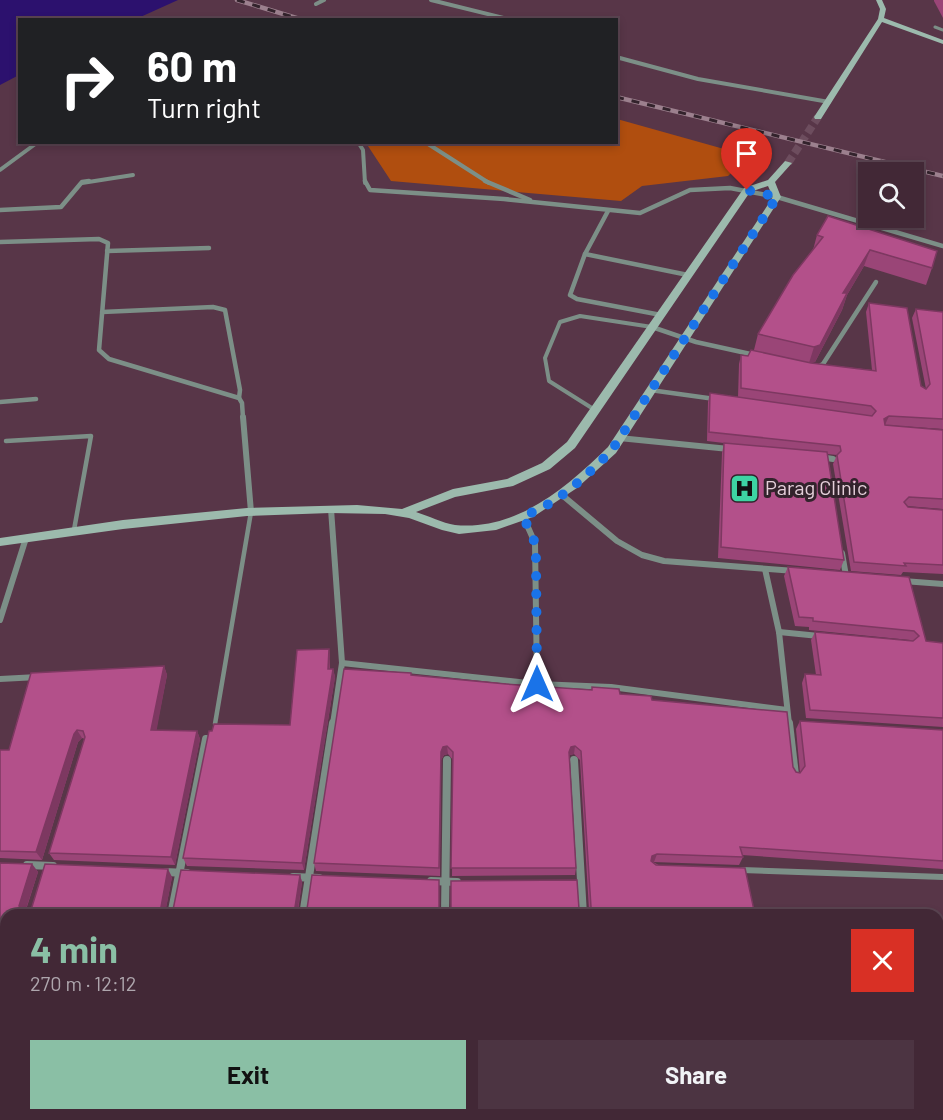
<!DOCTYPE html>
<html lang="en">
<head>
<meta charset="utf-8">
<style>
  :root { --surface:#422836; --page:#4c3442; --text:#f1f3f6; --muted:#aea6ad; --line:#5a4451; --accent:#8abfa5 }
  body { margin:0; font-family:Barlow,sans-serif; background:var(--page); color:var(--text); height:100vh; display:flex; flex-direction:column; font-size:22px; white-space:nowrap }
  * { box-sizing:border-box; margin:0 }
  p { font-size:20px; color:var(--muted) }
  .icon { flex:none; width:33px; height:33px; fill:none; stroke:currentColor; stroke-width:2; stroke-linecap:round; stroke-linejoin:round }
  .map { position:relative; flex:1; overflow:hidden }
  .panel { position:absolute; left:0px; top:909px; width:944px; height:212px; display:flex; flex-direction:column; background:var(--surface); border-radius:18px 18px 0 0; box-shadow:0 3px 9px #0003,0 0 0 2px var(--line) }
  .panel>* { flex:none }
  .banner { position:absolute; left:18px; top:18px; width:600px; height:126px; border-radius:0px; box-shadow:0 3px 9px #0003,0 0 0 2px var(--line); background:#202124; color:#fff; overflow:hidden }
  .controls { position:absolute; left:858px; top:162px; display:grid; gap:12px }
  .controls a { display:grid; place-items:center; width:66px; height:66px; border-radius:0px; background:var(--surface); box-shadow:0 3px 9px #0003,0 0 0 2px var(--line); font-size:30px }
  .pin { position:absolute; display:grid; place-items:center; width:51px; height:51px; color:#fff; margin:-62px -26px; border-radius:50% 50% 50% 0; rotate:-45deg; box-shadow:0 0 6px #0007 }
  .pin .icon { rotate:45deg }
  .me { position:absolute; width:66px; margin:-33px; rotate:0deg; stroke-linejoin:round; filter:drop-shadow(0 0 4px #0008) }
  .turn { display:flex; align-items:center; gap:21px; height:126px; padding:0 30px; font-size:27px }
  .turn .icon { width:78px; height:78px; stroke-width:2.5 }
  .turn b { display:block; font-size:42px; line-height:51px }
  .round { display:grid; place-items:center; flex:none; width:63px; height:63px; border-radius:0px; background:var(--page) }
  .summary { display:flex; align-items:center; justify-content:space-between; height:102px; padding:0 30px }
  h1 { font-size:36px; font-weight:700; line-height:45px; color:var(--accent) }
  .action { display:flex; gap:12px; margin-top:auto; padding:12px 30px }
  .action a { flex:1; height:69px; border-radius:0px; background:var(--accent); color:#111; font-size:24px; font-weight:700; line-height:69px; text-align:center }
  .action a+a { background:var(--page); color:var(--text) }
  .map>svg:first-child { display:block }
  .forest { fill:#b04e0f }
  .water { fill:#2c116e }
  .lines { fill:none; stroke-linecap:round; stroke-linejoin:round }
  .secondary-tunnel { stroke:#6d4d5e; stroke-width:8; stroke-dasharray:8 4; stroke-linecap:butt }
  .lane-far3 { stroke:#7c8f87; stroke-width:3 }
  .lane-far2 { stroke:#7c8f87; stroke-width:4 }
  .lane-far1 { stroke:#7c8f87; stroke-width:4.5 }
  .lane { stroke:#7c8f87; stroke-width:6 }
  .street-far3 { stroke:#7c8f87; stroke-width:4 }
  .street-far2 { stroke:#7c8f87; stroke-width:4.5 }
  .street-far1 { stroke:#7c8f87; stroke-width:6 }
  .street { stroke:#7c8f87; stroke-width:8 }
  .secondary { fill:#9cbaad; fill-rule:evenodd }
  .rail-casing { stroke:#9c808e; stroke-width:4.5 }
  .rail { stroke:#33232c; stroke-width:3; stroke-dasharray:8; stroke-linecap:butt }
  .wall { fill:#9a4577 }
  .shaded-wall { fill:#7d3861 }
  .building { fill:#b3508a; stroke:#7d3861; stroke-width:1.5 }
  .route { stroke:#1a73e8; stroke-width:10; stroke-dasharray:0 18 }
  .labels { text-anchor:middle; stroke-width:6; stroke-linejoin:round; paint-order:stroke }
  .poi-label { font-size:20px; fill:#e5cfda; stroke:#33232c; text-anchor:start }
</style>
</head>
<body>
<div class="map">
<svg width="943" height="1120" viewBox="0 0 943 1120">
  <rect width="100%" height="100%" fill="#583648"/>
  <polygon class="forest" points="617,119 749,156 728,176 642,186 621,201 391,181 366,143 616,142"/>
  <polygon class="water" points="0,0 178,0 136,19 20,20 19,75 0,85"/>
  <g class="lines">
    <polyline class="secondary-tunnel" points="788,163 818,117"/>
    <polyline class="lane-far3" points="935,27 943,30"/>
    <polyline class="lane-far2" points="595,410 549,381 545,358 560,322 580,316 652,327"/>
    <g class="lane-far1">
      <polyline points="6,441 91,436 74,530"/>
      <polyline points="215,724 251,512"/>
    </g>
    <polyline class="lane" points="742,870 943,877"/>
    <g class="street-far3">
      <polyline points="431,0 512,20"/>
      <polyline points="316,4 324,0"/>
      <polyline points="616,57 698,79 829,102"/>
      <polyline points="358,142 363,150 365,183"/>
      <polyline points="425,142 489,183"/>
      <polyline points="0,170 38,142"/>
      <polyline points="82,183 133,175"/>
    </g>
    <g class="street-far2">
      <polyline points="365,181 370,190 504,199 640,213 690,190 730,188 777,197 943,246"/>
      <polyline points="485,181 530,200"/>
      <polyline points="0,210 61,207 82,182 89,181"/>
      <polyline points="608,211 585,254 570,295 577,299 661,315"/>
      <polyline points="0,242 99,239 108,243 99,350 109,359 239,398 242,403 243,418"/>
      <polyline points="107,251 209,248"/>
      <polyline points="585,254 688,275"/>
      <polyline points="102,312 213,307 225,310 240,390 239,398"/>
      <polyline points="652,327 696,342 755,355"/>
      <polyline points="818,367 823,364 876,282"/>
      <polyline points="650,390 715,399"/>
      <polyline points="0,402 36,399"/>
    </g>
    <g class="street-far1">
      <polyline points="243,417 251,512"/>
      <polyline points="619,438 729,449"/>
      <polyline points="820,457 833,459"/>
      <polyline points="562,495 617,541 642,555 664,561 795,571"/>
      <polyline points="331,509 342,663 333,724"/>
      <polyline points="523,516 535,543 537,684"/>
      <polyline points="842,553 846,576"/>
      <polyline points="765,569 779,632 789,724"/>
      <polyline points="903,581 943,584"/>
      <polyline points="0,620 26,538"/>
      <polyline points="779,632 819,636"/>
      <polyline points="342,663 537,684 611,687 787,710"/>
      <polyline points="0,679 38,677"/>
    </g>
    <g class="street">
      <polyline points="789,723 795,775"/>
      <polyline points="574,760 583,915"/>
      <polyline points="27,865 53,866"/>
      <polyline points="165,872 187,873"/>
      <polyline points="293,877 319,878"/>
      <polyline points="431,881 457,882"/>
      <polyline points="171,915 206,739"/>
      <polyline points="303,915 333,723"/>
      <polyline points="445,915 447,760"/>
      <polyline points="275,1120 276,1114"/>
    </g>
    <g class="secondary">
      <polygon points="876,0 882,0 886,9 884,18 943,40 943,44 882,22 821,119 815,119 814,117 878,19 880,9"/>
      <path d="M785,161L792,163L775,182L781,197L616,453L577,488L533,517L496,530L459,534L442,530L409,518L385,514L330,513L247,516L123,529L0,546V538L123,520L247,508L357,505L402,509L453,489L507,479L542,463L567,442L744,188L768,180ZM768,186L773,197L608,447C567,487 517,531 455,525C442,523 429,516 416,512L455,497L513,486L550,469L575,448L750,192Z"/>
    </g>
    <defs>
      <g id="rail">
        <polyline points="237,0 303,20"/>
        <polyline points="616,97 943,176"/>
      </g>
    </defs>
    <use href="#rail" class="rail-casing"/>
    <use href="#rail" class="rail"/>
  </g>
  <g class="wall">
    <polygon points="934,0 943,0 943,18 934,1"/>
    <polygon points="817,235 932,268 926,285 864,266 847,295 842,310 815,362 810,363 872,370 866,312 869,303 921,386 926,389 912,318 916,309 943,312 943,429 885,425 943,430 943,509 907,506 908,507 943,510 943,574 903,572 901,575 851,571 833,464 837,455 827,454 844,560 840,570 718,558 722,453 724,443 707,441 708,402 710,393 738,397 739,364 741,355 748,356 754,350 758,334 813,250"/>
    <polygon points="788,567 909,577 926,641 943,643 943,727 806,718 802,683 805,674 816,675 811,640 815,632 911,641 910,640 809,630 809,627 795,626 784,576"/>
    <polygon points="329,649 330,658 330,669 333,669 335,677 304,870 187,866 183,858 212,731 290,725"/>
    <polygon points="164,666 167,675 156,730 197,731 200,739 175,865 54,860 49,853 85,739 82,738 78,742 42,860 0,858 0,750 9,750"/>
    <polygon points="411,675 620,694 652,700 793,767 796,772 800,773 796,729 800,721 943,730 943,869 742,855 743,857 739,865 653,862 755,915 6,915 6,1114 227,1114 227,1117 208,1117 208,1120 0,1120 0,1013 5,995 0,998 0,999 0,863 32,864 38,872 25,913 172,877 165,913 166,914 300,875 302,882 298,911 300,914 439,888 439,909 444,914 579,909 585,914 589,910 580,760 574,754 570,755 569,757 576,868 575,875 452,876 453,760 448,754 444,755 441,760 440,876 316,871 314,863"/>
    <polygon points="638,1114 732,1114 733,1120 638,1120"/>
    <polygon points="792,1114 826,1114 827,1120 793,1120"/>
    <polygon points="833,1114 938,1114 943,1120 860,1120 858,1115"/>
  </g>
  <g class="shaded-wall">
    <polygon points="870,250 864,266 847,295 842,310 815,362 809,363 814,347 843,293"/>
    <polygon points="889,416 885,425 884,419"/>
    <polygon points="329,649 330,658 329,677 328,669"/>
    <polygon points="164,666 167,675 155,739 151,730"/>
    <polygon points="333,669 335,677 304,870 302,863"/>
    <polygon points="77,730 82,738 78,742 42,860 36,852 74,734"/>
    <polygon points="197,731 200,739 175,865 171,857"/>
    <polygon points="447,746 448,754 444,755 441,760 440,876 441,752 443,747"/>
    <polygon points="575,746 574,754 570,755 568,760 569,752 571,747"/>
    <polygon points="657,854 654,862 650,864 652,856"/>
    <polygon points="32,864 38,872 24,915 19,906"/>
    <polygon points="168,869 172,877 165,914 161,907"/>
    <polygon points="300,875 302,882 297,915 295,907"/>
    <polygon points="0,988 6,995 0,998 0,999"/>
    <polygon points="116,1114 121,1119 121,1120 115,1120"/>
    <polygon points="204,1114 206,1114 208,1117 208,1120 203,1120"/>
  </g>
  <g class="building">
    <polygon points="828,216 937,251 932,268 870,250 843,293 847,293 820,345 814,347 758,334 793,275 823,237 817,235"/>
    <polygon points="869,303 907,308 921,386 926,389 930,384 916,309 943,312 943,419 889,416 884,419 885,425 943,430 943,499 909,497 904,502 908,507 943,510 943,565 904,563 906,566 854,562 837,455 841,451 840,446 709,432 710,393 872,416 876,411 871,406 741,388 741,355 748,356 751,350 811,363 876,371"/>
    <polygon points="724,443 827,452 844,560 721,547"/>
    <polygon points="788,567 909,577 926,641 943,643 943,718 810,710 805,674 821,675 815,632 913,641 919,636 914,631 813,621 813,618 799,617"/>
    <polygon points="329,649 328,669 333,669 302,863 183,858 209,731 212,731 214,724 290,725 297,650"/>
    <polygon points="164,666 151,730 197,731 171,857 49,853 85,737 83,731 77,730 74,734 36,852 0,851 0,750 9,750 31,673"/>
    <polygon points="344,669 411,673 411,675 506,684 592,690 592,687 619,689 620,694 651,696 652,700 787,712 793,767 796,772 800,773 805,766 800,721 943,730 943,861 740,847 743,857 657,854 652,856 651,861 656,865 745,868 755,915 6,915 6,1114 116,1114 115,1120 43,1120 43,1117 0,1115 0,1013 5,995 0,988 0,863 32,864 19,906 23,913 27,914 31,910 45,864 168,869 161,907 166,914 173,910 181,870 300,875 295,907 300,914 307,909 312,875 439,880 439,908 444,914 451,908 451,881 577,880 579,909 585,914 591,907 581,751 575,746 571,747 569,752 576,868 451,868 453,752 447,746 443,747 441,752 439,868 314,863"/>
    <polygon points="938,1029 943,1029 943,1120 867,1120 865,1114 938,1114"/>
    <polygon points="137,1114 204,1114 203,1120 167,1120 168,1115"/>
    <rect x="341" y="1114" width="82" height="6"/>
    <polygon points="459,1114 600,1114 600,1120 458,1120"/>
    <polygon points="640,1114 732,1114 733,1120 641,1120"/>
    <polygon points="797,1114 826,1114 827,1120 798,1120"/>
  </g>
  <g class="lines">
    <path class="route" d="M537,684L536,559L535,543L523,516C558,504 586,476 612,450L777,197L747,190"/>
  </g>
  <defs>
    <symbol id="hospital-square" viewBox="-11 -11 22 22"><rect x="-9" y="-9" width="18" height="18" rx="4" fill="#3dd4a3" stroke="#33232c"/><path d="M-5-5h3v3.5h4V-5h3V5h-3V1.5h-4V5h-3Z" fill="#111"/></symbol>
  </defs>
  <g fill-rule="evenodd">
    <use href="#hospital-square" x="728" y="472" width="33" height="33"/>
  </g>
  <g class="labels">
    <g class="poi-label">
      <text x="765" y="495">Parag Clinic</text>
    </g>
  </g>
</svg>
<div class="controls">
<a><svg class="icon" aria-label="search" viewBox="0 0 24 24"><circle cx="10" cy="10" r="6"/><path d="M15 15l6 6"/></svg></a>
</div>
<div class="pin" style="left:747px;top:190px;background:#d93025"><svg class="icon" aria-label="arrive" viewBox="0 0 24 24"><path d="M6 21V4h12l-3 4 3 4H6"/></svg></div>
<svg class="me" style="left:537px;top:684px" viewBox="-20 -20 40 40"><path d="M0-17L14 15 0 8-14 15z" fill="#1a73e8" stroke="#fff" stroke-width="4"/></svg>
<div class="banner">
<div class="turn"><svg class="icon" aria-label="right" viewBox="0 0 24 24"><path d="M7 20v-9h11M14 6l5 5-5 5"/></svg><div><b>60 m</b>Turn right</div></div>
</div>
<section class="panel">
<div class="summary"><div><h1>4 min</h1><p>270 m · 12:12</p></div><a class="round" style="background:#d93025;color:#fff"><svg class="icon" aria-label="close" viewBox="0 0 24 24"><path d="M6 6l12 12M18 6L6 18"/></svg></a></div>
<div class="action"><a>Exit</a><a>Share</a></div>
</section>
</div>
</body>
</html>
